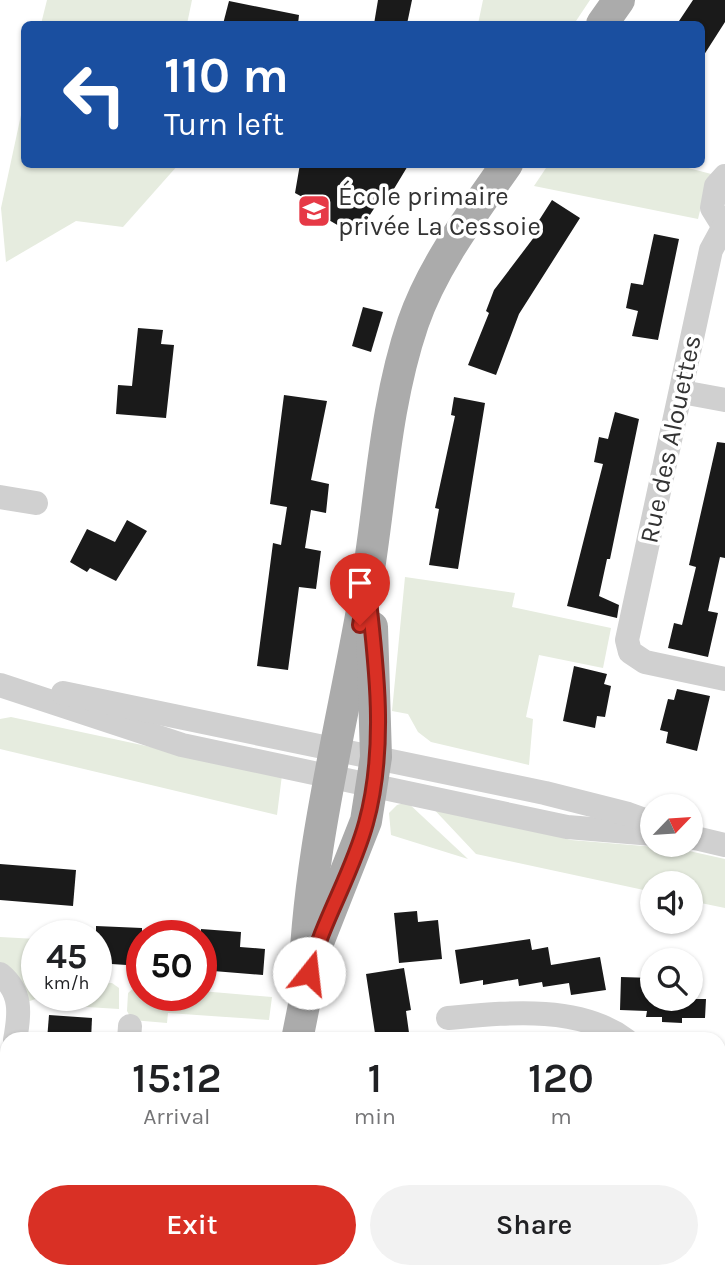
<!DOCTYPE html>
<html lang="en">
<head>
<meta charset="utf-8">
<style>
  :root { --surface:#fff; --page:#f2f2f2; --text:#202124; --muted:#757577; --accent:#d93025 }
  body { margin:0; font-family:Karla,sans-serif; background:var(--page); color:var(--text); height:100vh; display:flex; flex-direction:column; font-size:26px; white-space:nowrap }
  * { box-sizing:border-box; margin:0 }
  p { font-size:23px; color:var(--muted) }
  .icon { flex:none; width:38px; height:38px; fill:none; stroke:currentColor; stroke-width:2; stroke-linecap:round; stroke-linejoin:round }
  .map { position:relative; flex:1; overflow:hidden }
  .sheet { position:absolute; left:0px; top:1032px; width:726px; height:247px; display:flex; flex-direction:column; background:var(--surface); border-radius:21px 21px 0 0; box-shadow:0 2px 5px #0004 }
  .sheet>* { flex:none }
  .guide { position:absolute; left:21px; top:21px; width:684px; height:147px; border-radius:10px; box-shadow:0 2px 5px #0004; background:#1a4fa0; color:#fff; overflow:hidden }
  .needle { width:46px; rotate:65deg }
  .tools { position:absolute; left:640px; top:794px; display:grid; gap:14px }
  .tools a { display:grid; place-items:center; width:63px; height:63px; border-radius:50%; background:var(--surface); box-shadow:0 2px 5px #0004; font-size:35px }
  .speed { position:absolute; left:21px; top:920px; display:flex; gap:14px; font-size:35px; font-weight:700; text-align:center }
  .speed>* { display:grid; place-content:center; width:91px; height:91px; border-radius:50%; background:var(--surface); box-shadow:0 2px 5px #0004; line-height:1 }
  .speed small { font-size:18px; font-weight:400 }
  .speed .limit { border:10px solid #d22; background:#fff; color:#111 }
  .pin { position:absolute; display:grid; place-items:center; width:60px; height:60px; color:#fff; margin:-72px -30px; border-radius:50% 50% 50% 0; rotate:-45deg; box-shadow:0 0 7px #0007 }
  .pin .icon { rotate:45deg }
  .me { position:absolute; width:77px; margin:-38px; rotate:16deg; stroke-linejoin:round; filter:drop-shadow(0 0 5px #0008) }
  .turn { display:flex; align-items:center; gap:24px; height:147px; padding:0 28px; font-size:32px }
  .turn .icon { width:91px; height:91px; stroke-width:2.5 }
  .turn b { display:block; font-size:49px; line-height:60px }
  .eta { display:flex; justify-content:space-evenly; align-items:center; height:119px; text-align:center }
  .eta b { font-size:42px; font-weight:600; line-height:49px }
  .button { display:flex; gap:14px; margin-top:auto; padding:14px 28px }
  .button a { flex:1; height:80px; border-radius:42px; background:var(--accent); color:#fff; font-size:28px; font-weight:600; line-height:80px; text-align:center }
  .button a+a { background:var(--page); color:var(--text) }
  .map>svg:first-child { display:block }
  .green { fill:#e6ecdf }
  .building { fill:#1a1a1a }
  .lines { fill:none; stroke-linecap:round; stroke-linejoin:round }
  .minor { stroke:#d0d0d0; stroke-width:24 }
  .major { stroke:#ababab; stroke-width:32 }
  .route-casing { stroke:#8d1f18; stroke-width:18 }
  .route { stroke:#d93025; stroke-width:12 }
  .labels { text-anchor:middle; stroke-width:7; stroke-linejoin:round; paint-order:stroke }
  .poi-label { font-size:26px; fill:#333; stroke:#fff; text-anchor:start }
  .street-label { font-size:26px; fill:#333; stroke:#fff }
</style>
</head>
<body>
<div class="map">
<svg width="725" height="1279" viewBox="0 0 725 1279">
  <rect width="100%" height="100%" fill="#fff"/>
  <g class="green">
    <polygon points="47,0 192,0 187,24 41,24"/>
    <polygon points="483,0 590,0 574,24 478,24"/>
    <polygon points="24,101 24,164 178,165 123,227 76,221 6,262 1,208"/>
    <polygon points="548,165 677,165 715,175 704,194 698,219 534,186"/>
    <polygon points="405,577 515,593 512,607 611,628 603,668 539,655 526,717 533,719 529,765 431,742 418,732 408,714 392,711"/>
    <polygon points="11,717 282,775 277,815 0,749 0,719"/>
    <polygon points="407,802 468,859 391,835 389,813 397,805"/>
    <polygon points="428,803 571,840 680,849 725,859 725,908 691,901 691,884 653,884 653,892 476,854"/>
    <polygon points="0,937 37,939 37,996 44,996 27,1002 0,967"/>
    <polygon points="96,982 112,983 119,988 119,1009 54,1005 71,996 96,996"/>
    <polygon points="137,985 142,985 142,996 201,996 201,991 272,997 269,1020 168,1013 167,1023 132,1020 127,1011 128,993"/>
  </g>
  <g class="building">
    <polygon points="378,0 412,0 407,24 374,24"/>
    <polygon points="693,0 725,0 725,22 702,58 702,24 677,24"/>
    <polygon points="229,1 299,15 298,24 223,24"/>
    <polygon points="300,164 409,164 383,207 377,204 360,230 349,225 346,230 315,212 319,206 295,193"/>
    <polygon points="552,200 580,218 519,314 496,375 468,365 489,313 486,311 494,290 541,228 536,225"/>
    <polygon points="654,234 679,239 658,340 632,336 638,311 626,308 631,283 643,285"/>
    <polygon points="363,307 383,312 371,352 352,346"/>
    <polygon points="138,328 163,330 161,344 174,345 166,418 116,414 118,385 132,386"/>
    <polygon points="284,395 327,401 311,480 329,484 326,513 311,510 305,548 321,551 316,589 299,587 288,670 257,666 273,543 281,545 287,507 270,504"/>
    <polygon points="454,397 485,403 458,569 429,565 439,509 435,508 455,416 451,415"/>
    <polygon points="615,412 639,419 610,559 607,559 599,596 619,605 617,618 567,606 603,464 594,462 599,437 608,439"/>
    <polygon points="717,442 725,443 725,558 720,557 708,611 718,613 708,657 668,648 674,623 682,625 696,567 689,565"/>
    <polygon points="127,520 147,531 116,581 90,568 87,572 70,562 87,529 115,542"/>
    <polygon points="574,666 607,674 604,684 611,686 605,717 597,716 595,728 563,721"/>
    <polygon points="677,689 710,696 697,751 666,743 668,732 660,730 668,699 674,700"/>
    <polygon points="0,864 76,870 73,906 0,900"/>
    <polygon points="417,911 418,922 438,920 442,959 399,963 394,913"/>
    <polygon points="96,926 142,928 142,966 96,963"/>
    <polygon points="201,929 241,932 240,947 265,949 263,975 201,970"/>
    <polygon points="530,939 532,950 548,947 551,965 600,957 606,990 571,995 569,983 543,987 542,982 519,986 518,979 483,985 483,980 460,984 455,950"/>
    <polygon points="404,968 411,1010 406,1011 410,1040 376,1040 366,974"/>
    <polygon points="621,977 653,978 653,999 706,999 705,1018 682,1018 682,1023 662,1022 662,1017 646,1017 647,1011 620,1010"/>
    <polygon points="49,1015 92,1018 91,1040 47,1040"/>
  </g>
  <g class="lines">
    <g class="minor">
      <polyline points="725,176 716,186 712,208 725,229"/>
      <polyline points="723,228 711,250 627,640 630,652 645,662 725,679"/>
      <polyline points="682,392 725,400"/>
      <polyline points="0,497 36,503"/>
      <polyline points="0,685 182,745 567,827 653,834"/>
      <polyline points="63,693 545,793 628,814 653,823"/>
      <polyline points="691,837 725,845"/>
      <path d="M0,974C22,992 20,1013 15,1040"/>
      <path d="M448,1018C504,1013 578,1004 626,1040"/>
      <polyline points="129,1040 130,1026"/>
      <polyline points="0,1102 7,1073"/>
      <polyline points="0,1181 7,1182"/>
      <polyline points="336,1272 340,1279"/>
      <polyline points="631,1272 644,1277"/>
      <polyline points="717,1272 719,1279"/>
      <polyline points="83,1279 83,1272"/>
    </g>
    <g class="major">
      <polyline points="602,24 619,0"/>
      <path d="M304,995C306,858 343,723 366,588C381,500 384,408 413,323C433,265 472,214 507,164"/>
      <polyline points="297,1040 315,950 366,821 376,757 372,627"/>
      <polyline points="258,1279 259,1272"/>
    </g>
  </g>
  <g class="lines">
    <defs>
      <path id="route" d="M309,973C322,921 352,875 366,823C387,747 376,661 367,584L360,625"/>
    </defs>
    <use href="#route" class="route-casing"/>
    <use href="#route" class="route"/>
  </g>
  <defs>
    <symbol id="school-square" viewBox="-11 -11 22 22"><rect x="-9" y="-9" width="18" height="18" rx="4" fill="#e63946" stroke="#fff"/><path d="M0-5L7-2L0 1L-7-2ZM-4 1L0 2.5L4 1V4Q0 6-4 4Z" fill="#fff"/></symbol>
  </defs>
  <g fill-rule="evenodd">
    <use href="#school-square" x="295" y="192" width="38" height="38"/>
  </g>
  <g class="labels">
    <g class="poi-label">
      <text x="338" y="205">École primaire<tspan x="338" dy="30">privée La Cessoie</tspan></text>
    </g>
    <g class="street-label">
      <text transform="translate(670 439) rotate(-78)" y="9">Rue des Alouettes</text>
    </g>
  </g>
</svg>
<div class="tools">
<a><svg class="needle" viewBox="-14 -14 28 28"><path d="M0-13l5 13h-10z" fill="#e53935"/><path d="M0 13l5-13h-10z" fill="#757577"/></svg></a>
<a><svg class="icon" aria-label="sound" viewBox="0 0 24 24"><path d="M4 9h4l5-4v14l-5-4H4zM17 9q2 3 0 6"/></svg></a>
<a><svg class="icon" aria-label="search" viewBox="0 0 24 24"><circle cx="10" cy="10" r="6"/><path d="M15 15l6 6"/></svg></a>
</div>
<div class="speed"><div>45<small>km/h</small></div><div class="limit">50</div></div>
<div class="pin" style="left:360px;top:625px;background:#d93025"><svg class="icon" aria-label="arrive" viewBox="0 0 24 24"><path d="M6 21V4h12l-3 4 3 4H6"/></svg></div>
<svg class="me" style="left:309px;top:973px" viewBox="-20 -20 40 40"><circle r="19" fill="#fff"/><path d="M0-13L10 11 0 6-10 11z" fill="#d93025"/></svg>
<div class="guide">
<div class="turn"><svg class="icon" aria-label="left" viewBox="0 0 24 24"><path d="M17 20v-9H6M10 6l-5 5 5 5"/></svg><div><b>110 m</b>Turn left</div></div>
</div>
<section class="sheet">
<div class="eta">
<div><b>15:12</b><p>Arrival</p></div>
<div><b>1</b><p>min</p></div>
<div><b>120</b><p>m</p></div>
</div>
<div class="button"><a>Exit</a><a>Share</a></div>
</section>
</div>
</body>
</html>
